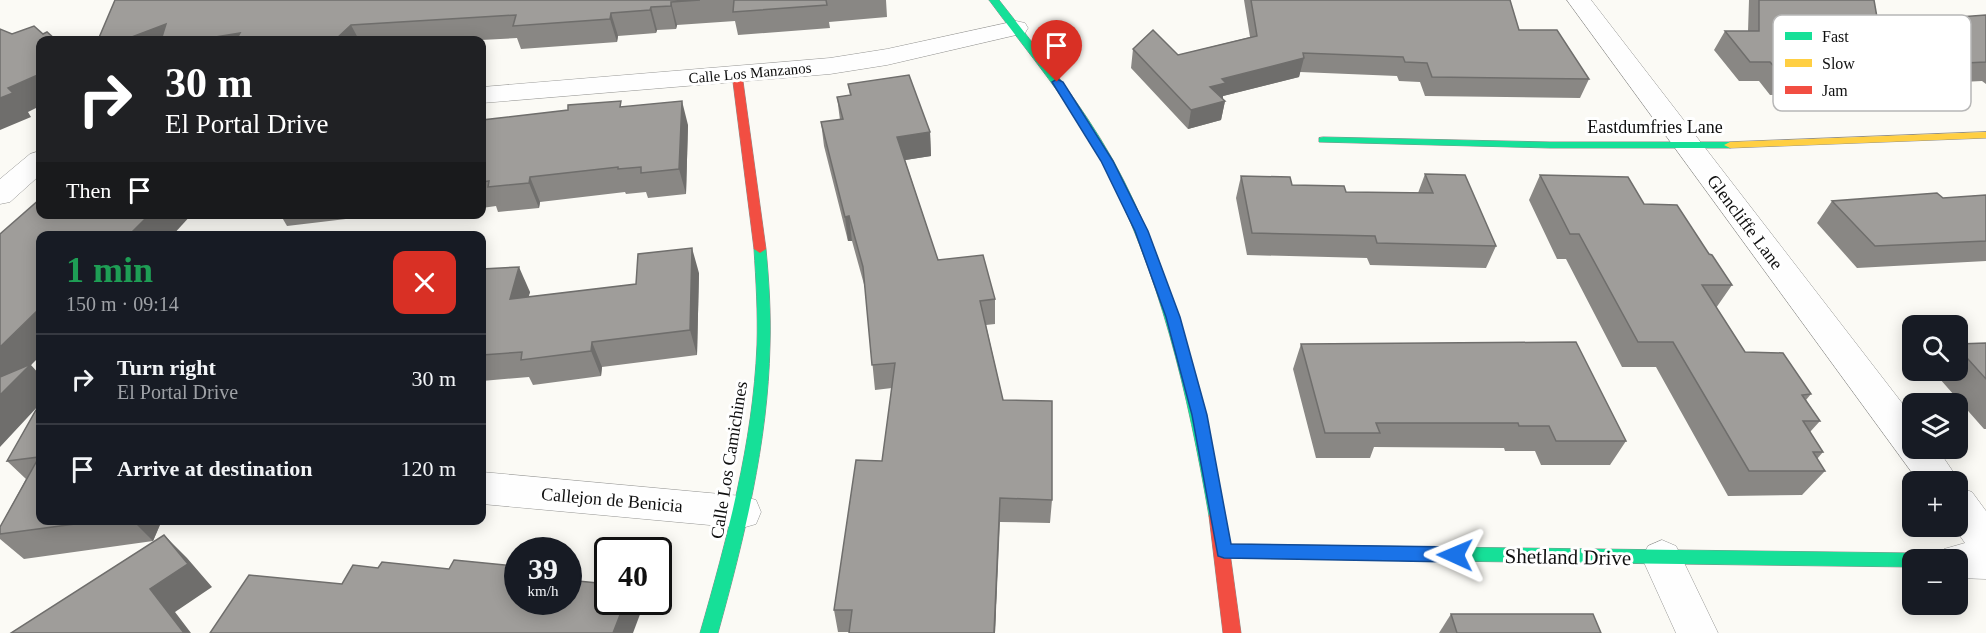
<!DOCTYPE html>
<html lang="en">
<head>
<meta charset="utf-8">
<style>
  :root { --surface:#171b24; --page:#20242c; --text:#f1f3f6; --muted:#9ea1a6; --line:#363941 }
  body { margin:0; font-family:Georgia,serif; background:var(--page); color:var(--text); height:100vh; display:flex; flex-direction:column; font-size:22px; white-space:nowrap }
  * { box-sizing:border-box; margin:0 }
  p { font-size:20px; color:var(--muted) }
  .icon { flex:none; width:33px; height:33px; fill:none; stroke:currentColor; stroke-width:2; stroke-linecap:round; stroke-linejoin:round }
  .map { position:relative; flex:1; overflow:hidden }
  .side { position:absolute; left:36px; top:231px; width:450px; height:294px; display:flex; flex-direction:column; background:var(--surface); border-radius:12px; box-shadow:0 3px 15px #0003 }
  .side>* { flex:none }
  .guide { position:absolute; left:36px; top:36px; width:450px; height:183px; border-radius:12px; box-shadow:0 3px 15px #0003; background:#202124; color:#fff; overflow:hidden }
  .tools { position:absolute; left:1902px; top:315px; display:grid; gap:12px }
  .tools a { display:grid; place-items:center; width:66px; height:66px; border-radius:12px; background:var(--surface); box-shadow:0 3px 15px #0003; font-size:30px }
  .speed { position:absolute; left:504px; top:537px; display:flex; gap:12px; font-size:30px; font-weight:700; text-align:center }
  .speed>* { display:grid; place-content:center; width:78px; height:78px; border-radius:50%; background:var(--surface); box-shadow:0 3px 15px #0003; line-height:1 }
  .speed small { font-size:15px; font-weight:400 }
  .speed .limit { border:3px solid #111; border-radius:9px; background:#fff; color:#111 }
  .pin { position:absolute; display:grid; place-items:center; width:51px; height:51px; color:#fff; margin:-62px -26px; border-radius:50% 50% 50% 0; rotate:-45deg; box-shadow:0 0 6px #0007 }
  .pin .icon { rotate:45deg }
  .me { position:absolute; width:66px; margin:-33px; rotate:271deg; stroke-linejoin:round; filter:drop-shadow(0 0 4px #0008) }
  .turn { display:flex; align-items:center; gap:21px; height:126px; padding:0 30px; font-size:27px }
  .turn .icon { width:78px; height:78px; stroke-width:2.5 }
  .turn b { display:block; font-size:42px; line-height:51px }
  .then { display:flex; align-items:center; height:57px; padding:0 30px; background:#0003; gap:12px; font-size:22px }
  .round { display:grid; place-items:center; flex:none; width:63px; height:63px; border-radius:12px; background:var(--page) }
  .head { display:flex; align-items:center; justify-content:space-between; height:102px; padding:0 30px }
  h1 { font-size:36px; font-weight:800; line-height:45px; color:#1e9e55 }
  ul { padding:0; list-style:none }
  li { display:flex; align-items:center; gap:18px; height:90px; padding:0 30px; border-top:2px solid var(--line) }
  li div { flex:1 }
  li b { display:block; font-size:22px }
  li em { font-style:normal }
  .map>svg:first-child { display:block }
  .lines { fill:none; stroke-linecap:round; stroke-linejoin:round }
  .street-casing { stroke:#959593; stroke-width:1 }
  .fast-casing { stroke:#8c8b89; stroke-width:1 }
  .slow-casing { stroke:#8c8b89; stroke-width:1 }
  .jam-casing { stroke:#8c8b89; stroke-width:1 }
  .street { fill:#fefefe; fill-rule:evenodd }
  .fast { fill:#16e098; fill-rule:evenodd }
  .slow { fill:#ffcf43; fill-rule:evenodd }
  .jam { fill:#f24e42; fill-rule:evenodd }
  .wall { fill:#898784 }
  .shaded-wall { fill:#6f6e6c }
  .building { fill:#9f9d9a; stroke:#6f6e6c; stroke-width:1.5 }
  .route { fill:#1a73e8; stroke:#114b97; stroke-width:1.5 }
  .labels { text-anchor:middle; stroke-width:6; stroke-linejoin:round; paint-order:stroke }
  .far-street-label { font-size:15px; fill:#0f0f0f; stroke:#fff }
  .street-label { font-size:18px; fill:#0f0f0f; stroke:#fff }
  .near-street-label { font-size:21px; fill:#0f0f0f; stroke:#fff }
  .key { fill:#fff; stroke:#b7b7b7; stroke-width:1.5 }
  .key-label { font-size:16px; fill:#0f0f0f }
</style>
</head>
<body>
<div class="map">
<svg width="1986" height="633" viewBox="0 0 1986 633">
  <rect width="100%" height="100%" fill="#fbfaf5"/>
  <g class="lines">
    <defs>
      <g id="street">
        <polygon points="1567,0 1591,0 1912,416 1912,448 1937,448 1960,482 1958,487 1958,482 1919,482"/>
        <polygon points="1016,21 1025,23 1028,28 1025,33 887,65 830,74 482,103 482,87 830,58 887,49"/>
        <polygon points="40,151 40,175 10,202 0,204 0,179 30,154"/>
        <polygon points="482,472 742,496 756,500 761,512 756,524 742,528 482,504"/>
        <polygon points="1958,487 1972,492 1986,511 1986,579 1958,578 1958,560 1939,560 1944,549 1965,543 1953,526 1958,526"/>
        <polygon points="1662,540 1676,546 1718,633 1676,633 1642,558 1648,546"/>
      </g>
      <g id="fast">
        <path d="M989,0H999C1039,51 1081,103 1113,160C1173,270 1202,393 1225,516L1223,521L1217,523L1211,521L1209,516C1188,394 1160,271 1101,160C1070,102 1028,53 989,0Z"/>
        <polygon points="1323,137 1550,142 1730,142 1736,145 1730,148 1550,148 1319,142 1319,138"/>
        <path d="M760,245L766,249C769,281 771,313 770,345C768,443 744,539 718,633H700C727,539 753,443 757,345C758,313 756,281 754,249Z"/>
        <polygon points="1440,547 1912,553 1918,555 1920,560 1912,560 1912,567 1440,561 1434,559 1432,554 1434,549"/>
      </g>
      <g id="slow">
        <polygon points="1986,132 1986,138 1730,148 1724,145 1730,142"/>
        <polygon points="1224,544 1440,547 1446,549 1448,554 1446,559 1440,561 1224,558 1218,556 1216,551 1218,546"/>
      </g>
      <g id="jam">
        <polygon points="737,71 742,74 766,249 760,253 754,249 732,74"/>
        <polygon points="1217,509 1223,511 1225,516 1241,633 1223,633 1209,516 1211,511"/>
      </g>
    </defs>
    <use href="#street" class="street-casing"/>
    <use href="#fast" class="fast-casing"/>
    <use href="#slow" class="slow-casing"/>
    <use href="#jam" class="jam-casing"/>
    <use href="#street" class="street"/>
    <use href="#fast" class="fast"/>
    <use href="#slow" class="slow"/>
    <use href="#jam" class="jam"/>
  </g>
  <g class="wall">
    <polygon points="115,0 886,0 887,17 829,22 830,28 738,35 735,21 677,25 676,29 657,30 656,33 618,36 617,42 521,49 517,38 481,40 98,40"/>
    <polygon points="1244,0 1510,0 1519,30 1589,79 1580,98 1425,96 1420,82 1399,81 1397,76 1300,72 1299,77 1223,96 1223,99 1225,101 1221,120 1188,129 1131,68 1133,49 1178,55 1250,37"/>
    <polygon points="1749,0 1874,0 1878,23 1986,15 1986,84 1982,81 1880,86 1875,92 1770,95 1759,81 1739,81 1714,50 1725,31 1748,31"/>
    <polygon points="848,84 930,132 931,156 905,160 938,260 995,299 995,324 986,325 1003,400 1052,500 1050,523 1000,522 995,633 849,633 849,632 838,632 834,610 882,461 892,388 875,390 865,288 852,241 848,241 824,146 821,122 840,120 837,97 850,95"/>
    <polygon points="623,107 688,125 686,194 648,198 646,192 626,194 625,192 540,202 539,208 498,212 496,206 482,208 482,114 484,120"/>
    <polygon points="1425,174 1496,246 1486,268 1370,265 1367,258 1247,255 1236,198 1241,176 1292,185 1346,192 1418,193"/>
    <polygon points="1540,175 1644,204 1709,254 1732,285 1716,308 1745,352 1811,394 1806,400 1820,421 1810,432 1823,452 1817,459 1825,471 1802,495 1728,496 1656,367 1622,367 1566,259 1557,259 1529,200"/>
    <polygon points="1986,195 1986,261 1857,268 1817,223 1832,201 1943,198"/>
    <polygon points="280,214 388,214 287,226"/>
    <polygon points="482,269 530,292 528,297 636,284 699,273 697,355 602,367 601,376 533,385 529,377 482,381"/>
    <polygon points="1986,343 1986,429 1984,429 1932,370 1958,370 1958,344"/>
    <polygon points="1301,344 1626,441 1610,465 1541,465 1535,451 1505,451 1504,448 1374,447 1370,458 1316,458 1293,369"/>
    <polygon points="36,410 40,520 162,520 153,541 24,559 0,539 0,527 26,479 7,461"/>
    <polygon points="1451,614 1601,633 1439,633"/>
  </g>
  <g class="shaded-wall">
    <polygon points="671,2 677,25 676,29 671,6"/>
    <polygon points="651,7 657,30 656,33 650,10"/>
    <polygon points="611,13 618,36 617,42 610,19"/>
    <polygon points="166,24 177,40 124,40"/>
    <polygon points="351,25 359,40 337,40 336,39"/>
    <polygon points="240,33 242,40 197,40"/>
    <polygon points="1304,58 1299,77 1223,96 1222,102 1225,101 1221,120 1188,129 1191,110 1210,87 1222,79"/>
    <polygon points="40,74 40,106 28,112 31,117 0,130 0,98 8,88"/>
    <polygon points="682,101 688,125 686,194 679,169"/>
    <polygon points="930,132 931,156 899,161 897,137"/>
    <polygon points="530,177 540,202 539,208 529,183"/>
    <polygon points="150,214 192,214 172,236 128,236"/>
    <polygon points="849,216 852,241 848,241 845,217"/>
    <polygon points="692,248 699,273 697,355 690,330"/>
    <polygon points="519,267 530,292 521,324 510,299"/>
    <polygon points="40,308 40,356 31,365 40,375 40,404 0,447 0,347"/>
    <polygon points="592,342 602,367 601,376 591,351"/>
    <polygon points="1000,498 995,633 994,633"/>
    <polygon points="132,520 162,520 153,541"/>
    <polygon points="164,535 187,558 212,587 175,612 191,633 184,633 150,589"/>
    <polygon points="514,566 518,572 518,586 510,574"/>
    <polygon points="625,602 638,602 642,609 633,633 613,633"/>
  </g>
  <g class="building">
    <polygon points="115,0 700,0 671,2 671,6 651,7 650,10 611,13 610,19 513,26 516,15 351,25 336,39 321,40 272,40 274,38 236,40 240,33 197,40 161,40 166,24 124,40 98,40"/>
    <polygon points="734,0 826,0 827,5 733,12"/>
    <polygon points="1251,0 1510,0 1519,30 1557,30 1589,79 1432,77 1427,63 1405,62 1403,57 1303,53 1304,58 1222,79 1226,83 1210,87 1225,101 1191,110 1133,49 1153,30 1178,55 1257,36"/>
    <polygon points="1759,0 1874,0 1878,23 1986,15 1986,62 1881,67 1888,73 1782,75 1770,62 1750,62 1725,31 1759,31"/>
    <polygon points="34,26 43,34 47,32 56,40 40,40 40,74 8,88 13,93 0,98 0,29 12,34"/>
    <polygon points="909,75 930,132 897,137 938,260 983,255 995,299 980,301 1003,400 1052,401 1052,500 1000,498 994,633 849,633 852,610 834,610 856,460 882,461 895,363 872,365 863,267 849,216 845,217 821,122 843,119 837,97 851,95 848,84"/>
    <polygon points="621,101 620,107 682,101 679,169 641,173 641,167 618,169 618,167 530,177 529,183 488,187 489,181 482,182 482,120 568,110 568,105"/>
    <polygon points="1425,174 1465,175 1496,246 1377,243 1375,236 1252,233 1241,176 1290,177 1292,185 1344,186 1346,192 1433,193"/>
    <polygon points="1540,175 1628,177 1644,204 1677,205 1709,254 1712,255 1732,285 1702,285 1745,352 1783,353 1811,394 1802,395 1820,421 1803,421 1823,452 1813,452 1825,471 1749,471 1673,342 1638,342 1579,234 1570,234"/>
    <polygon points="1937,193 1943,198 1986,195 1986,241 1875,246 1832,201"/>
    <polygon points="40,199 40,214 150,214 128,236 40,236 40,308 0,347 0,234"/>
    <polygon points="692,248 690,330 592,342 591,351 521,360 522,352 482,355 482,269 519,267 510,299 636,284 638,254"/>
    <polygon points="1576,342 1626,441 1556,441 1549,426 1519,426 1518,423 1376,423 1380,433 1325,433 1301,344"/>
    <polygon points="1986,343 1986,379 1958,348 1958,344"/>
    <polygon points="31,364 0,395 0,377"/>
    <polygon points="36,410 40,410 40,520 105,520 0,534 0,527 39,457 7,461"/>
    <polygon points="164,535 188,564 150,589 184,633 11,633"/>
    <polygon points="454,560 514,566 510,574 518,575 518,602 568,602 568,580 608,584 608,602 625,602 613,633 210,633 249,575 342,584 353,565 378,568 382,562 449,569"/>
    <polygon points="1451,614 1593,614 1601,633 1457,633"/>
  </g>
  <polygon class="route" points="1057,79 1063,82 1113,161 1148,231 1180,317 1207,415 1231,544 1455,547 1460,550 1463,555 1460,560 1455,562 1224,558 1218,556 1192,415 1166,317 1135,231 1101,161 1052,82"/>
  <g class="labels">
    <g class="far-street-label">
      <text transform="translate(750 73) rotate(-5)" y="5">Calle Los Manzanos</text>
    </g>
    <g class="street-label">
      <text x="1655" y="133">Eastdumfries Lane</text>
      <text transform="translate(1745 222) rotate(53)" y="6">Glencliffe Lane</text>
      <text transform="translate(729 460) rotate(-81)" y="6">Calle Los Camichines</text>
      <text transform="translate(612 500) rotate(5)" y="6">Callejon de Benicia</text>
    </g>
    <g class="near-street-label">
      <text transform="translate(1568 557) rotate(1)" y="7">Shetland Drive</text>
    </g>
  </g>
  <rect x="1773" y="15" width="198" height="96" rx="9" class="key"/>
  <rect x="1785" y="32" width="27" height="8" fill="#16e098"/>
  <rect x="1785" y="59" width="27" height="8" fill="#ffcf43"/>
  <rect x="1785" y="86" width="27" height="8" fill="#f24e42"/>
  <g class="key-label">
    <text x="1822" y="42">Fast</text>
    <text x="1822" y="69">Slow</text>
    <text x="1822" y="96">Jam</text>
  </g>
</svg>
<div class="tools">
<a><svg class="icon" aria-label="search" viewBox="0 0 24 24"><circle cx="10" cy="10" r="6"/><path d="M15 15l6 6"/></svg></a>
<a><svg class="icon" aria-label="layers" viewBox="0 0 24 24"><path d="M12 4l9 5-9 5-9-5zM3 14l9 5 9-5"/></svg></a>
<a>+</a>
<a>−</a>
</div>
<div class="speed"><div>39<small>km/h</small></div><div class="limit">40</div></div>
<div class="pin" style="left:1057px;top:82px;background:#d93025"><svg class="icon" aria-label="arrive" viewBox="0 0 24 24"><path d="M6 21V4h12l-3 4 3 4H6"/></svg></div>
<svg class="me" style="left:1455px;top:555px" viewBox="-20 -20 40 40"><path d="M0-17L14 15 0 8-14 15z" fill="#1a73e8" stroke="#fff" stroke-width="4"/></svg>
<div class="guide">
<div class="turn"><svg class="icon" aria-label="right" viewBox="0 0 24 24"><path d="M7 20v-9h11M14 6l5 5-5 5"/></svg><div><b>30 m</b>El Portal Drive</div></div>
<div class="then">Then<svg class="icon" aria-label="arrive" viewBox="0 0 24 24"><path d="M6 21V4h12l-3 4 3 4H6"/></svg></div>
</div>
<section class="side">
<div class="head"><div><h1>1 min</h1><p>150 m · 09:14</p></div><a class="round" style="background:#d93025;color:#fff"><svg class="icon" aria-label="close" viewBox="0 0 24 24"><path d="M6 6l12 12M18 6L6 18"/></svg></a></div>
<ul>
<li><svg class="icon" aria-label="right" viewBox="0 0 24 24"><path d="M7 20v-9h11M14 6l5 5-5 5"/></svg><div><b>Turn right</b><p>El Portal Drive</p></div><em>30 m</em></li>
<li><svg class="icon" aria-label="arrive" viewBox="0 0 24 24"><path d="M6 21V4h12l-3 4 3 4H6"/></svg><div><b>Arrive at destination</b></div><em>120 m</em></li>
</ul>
</section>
</div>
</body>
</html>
